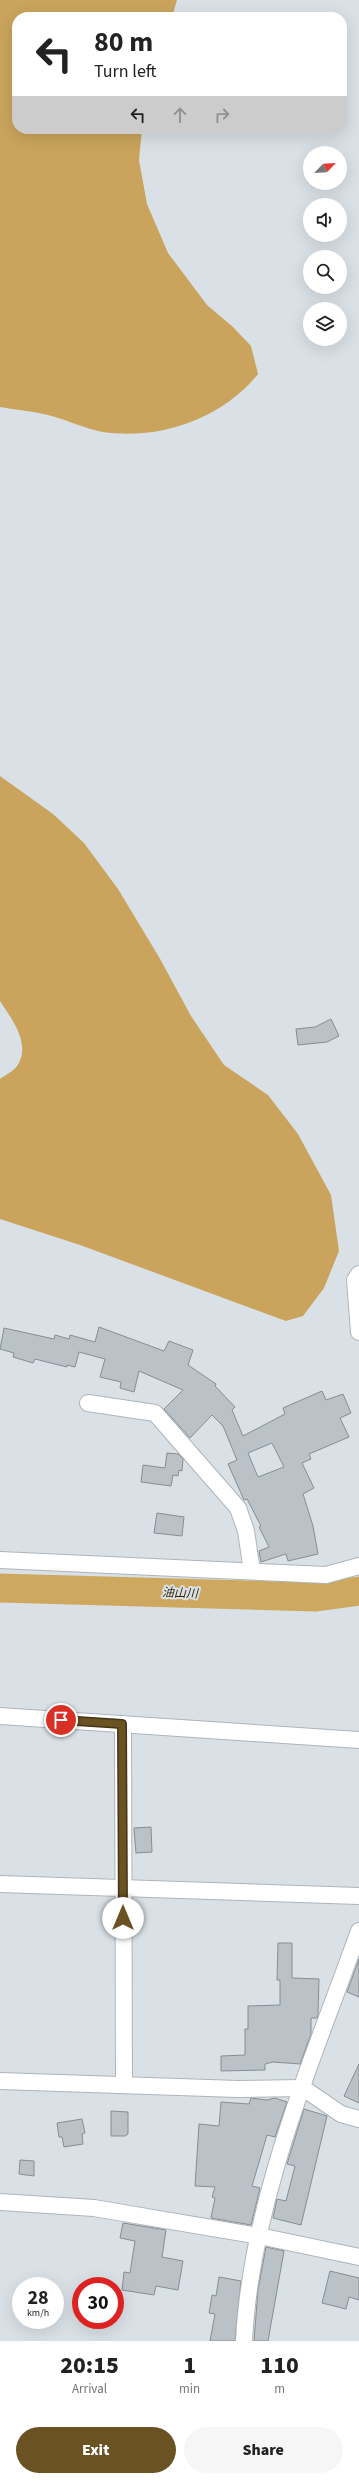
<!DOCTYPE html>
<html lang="en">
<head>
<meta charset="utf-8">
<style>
  :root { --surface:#fff; --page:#f6f6f6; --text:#222; --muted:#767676; --accent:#6a5223 }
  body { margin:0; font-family:"Source Sans 3","Noto Sans JP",sans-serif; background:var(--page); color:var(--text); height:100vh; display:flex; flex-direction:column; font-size:15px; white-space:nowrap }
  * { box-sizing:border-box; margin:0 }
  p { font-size:13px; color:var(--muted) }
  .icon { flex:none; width:22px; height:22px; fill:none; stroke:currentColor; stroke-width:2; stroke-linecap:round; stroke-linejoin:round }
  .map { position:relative; height:2341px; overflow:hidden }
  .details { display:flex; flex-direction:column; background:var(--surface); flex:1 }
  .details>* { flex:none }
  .top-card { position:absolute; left:12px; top:12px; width:335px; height:122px; border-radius:16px; box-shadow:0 4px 16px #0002; background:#fff; color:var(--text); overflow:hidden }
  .needle { width:26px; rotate:65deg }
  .tools { position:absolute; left:303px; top:146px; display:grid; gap:8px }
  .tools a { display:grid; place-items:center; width:44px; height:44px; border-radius:50%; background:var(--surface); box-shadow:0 4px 16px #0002; font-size:20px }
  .speed { position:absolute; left:12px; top:2277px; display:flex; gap:8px; font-size:20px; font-weight:700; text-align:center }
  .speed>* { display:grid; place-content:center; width:52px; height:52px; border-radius:50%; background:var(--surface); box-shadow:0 4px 16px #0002; line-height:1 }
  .speed small { font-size:10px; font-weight:400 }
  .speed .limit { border:6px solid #d22; background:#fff; color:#111 }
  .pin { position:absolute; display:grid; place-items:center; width:34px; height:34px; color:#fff; margin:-17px; border:2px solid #fff; border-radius:50%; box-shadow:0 1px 4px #0007 }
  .me { position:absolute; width:44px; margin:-22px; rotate:0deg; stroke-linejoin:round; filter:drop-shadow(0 0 3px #0008) }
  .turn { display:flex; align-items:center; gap:14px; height:84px; padding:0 16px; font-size:18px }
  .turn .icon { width:52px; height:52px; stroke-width:2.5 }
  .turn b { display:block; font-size:28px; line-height:34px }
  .lanes { display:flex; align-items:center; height:38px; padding:0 16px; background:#0003; justify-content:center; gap:20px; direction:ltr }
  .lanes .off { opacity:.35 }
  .eta { display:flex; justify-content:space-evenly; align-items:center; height:68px; text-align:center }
  .eta b { font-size:24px; font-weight:800; line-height:28px }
  .primary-button { display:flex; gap:8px; margin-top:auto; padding:8px 16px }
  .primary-button a { flex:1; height:46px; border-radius:24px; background:var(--accent); color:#fff; font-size:16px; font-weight:800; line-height:46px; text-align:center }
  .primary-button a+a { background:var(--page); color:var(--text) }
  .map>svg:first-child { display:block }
  .forest { fill:#caa45c }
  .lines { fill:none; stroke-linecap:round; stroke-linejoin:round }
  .river { stroke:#cea85f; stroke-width:29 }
  .building { fill:#bac2c8; stroke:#868e94; fill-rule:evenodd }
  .minor-casing { stroke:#adb5bb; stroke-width:18 }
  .minor { stroke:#fff; stroke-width:16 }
  .route-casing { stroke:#453517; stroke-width:10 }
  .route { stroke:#6a5223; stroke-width:7 }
  .labels { text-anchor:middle; stroke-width:4; stroke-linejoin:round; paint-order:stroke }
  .water-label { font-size:12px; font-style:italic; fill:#362605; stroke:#d9e1e7 }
</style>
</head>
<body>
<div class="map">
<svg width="359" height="2341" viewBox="0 0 359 2341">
  <rect width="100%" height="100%" fill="#d9e1e7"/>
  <g class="forest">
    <path d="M0,0H177L172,17H17V129H142L139,160L147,204L168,253L207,305L233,327L251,346L258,374C224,416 167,438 112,433C91,432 69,420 48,415C33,411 16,410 0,407Z"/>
    <path d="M0,776L53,814L84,843L118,889L159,957L191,1016L224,1065L268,1095L298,1134L331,1195L339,1251L324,1288L303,1316L286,1321L80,1245L0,1219V1079C5,1075 14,1071 17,1066C32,1044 11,1018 0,1001Z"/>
  </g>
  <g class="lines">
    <polyline class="river" points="0,1588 316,1597 359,1591"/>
  </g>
  <g class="building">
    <polygon points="331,1019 339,1036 327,1042 298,1045 296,1029 315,1027"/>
    <path d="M99,1327L164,1351L169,1341L193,1350L188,1365L216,1384L215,1386L235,1407L232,1410L243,1436L285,1414L283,1408L322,1391L326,1400L343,1394L351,1413L340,1418L349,1437L309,1454L311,1459L302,1463L314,1488L303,1494L313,1526L318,1554L288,1561L286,1554L261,1562L259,1551L269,1547L259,1527L261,1526L247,1499L244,1500L228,1464L237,1460L223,1426L212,1415L190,1438L164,1409L183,1390L139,1371L134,1392L120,1388L121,1382L100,1377L105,1359L79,1352L75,1367L67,1365V1367L35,1359L33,1363L13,1357L14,1353L0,1349L4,1328L54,1339L55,1335L69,1339L70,1335L95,1342ZM272,1443L284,1467L258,1477L248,1453Z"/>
    <polygon points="167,1453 178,1454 183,1459 182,1471 179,1470 178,1476 173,1475 171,1486 141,1482 143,1465 165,1468"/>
    <polygon points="157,1513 184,1517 182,1536 154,1533"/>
    <polygon points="151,1827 152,1852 136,1853 134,1828"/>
    <polygon points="278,1943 292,1943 292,1978 319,1979 318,2015 317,2018 311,2018 311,2034 300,2064 273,2062 265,2064 265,2070 221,2071 221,2056 245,2055 245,2029 248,2029 248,2006 280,2005 280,1980 277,1980"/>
    <polygon points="359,1959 359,1997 347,1992"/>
    <polygon points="359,2064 359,2103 344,2096"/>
    <polygon points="251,2098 267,2100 275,2098 287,2102 275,2137 267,2135 252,2186 260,2188 251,2225 211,2218 215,2198 212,2197 215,2187 195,2186 199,2124 219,2126 221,2102 249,2104"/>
    <polygon points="304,2109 327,2116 301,2225 273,2218 277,2199 286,2201 295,2166 287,2164"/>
    <polygon points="111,2111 128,2112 128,2134 125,2136 111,2136"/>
    <polygon points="82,2119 85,2133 82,2134 83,2144 64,2147 62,2137 59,2137 57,2123"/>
    <polygon points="20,2160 34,2161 34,2176 19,2174"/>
    <polygon points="123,2223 166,2230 162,2257 183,2261 178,2290 156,2286 154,2295 122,2290 124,2272 130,2273 135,2241 120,2238"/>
    <polygon points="266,2247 284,2251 268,2341 254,2341 258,2290"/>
    <polygon points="330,2271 359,2278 359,2300 349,2297 346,2309 322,2303"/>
    <polygon points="219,2277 241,2281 235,2341 210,2341 215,2314 209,2313 212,2295 216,2296"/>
  </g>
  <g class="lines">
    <defs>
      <g id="minor">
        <polyline points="359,1274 355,1280 359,1332"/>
        <polyline points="88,1403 155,1413 238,1508 246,1531 252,1571"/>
        <polyline points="0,1560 326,1575 359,1566"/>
        <polyline points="0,1716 359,1740"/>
        <polyline points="123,1724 124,2085"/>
        <polyline points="0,1884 359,1896"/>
        <polyline points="0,2081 238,2089 303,2088 341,2114 359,2119"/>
        <polyline points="0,2202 94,2208 259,2236 359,2257"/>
        <path d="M244,2341C251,2201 312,2062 359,1931"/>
      </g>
    </defs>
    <use href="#minor" class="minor-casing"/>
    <use href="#minor" class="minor"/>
  </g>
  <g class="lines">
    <defs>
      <polyline id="route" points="61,1720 122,1724 123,1918"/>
    </defs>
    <use href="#route" class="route-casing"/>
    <use href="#route" class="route"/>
  </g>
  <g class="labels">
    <g class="water-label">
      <text transform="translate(180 1593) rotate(2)" y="4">油山川</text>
    </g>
  </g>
</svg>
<div class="tools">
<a><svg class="needle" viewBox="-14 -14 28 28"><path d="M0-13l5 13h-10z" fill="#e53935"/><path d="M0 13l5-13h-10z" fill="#767676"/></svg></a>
<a><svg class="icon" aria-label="sound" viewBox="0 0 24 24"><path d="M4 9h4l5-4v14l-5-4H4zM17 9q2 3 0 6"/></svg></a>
<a><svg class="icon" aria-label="search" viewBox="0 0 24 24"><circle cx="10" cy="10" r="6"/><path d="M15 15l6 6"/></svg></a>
<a><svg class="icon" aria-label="layers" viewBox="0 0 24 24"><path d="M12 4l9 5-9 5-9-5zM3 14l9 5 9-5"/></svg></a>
</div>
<div class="speed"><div>28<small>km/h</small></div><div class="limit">30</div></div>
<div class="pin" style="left:61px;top:1720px;background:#d93025"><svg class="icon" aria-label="arrive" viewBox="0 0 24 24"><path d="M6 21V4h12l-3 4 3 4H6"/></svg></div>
<svg class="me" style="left:123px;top:1918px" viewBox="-20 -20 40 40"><circle r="19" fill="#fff"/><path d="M0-13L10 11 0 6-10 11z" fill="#6a5223"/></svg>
<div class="top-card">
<div class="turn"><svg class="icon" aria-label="left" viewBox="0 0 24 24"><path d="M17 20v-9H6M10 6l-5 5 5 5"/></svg><div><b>80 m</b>Turn left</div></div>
<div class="lanes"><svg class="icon" aria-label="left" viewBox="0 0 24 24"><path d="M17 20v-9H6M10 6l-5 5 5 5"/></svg><svg class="icon off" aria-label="ahead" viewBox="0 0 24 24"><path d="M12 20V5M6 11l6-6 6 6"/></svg><svg class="icon off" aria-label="right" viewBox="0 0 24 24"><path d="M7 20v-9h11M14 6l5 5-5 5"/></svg></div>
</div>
</div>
<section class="details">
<div class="eta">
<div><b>20:15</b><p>Arrival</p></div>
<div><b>1</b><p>min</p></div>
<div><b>110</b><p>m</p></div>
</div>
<div class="primary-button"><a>Exit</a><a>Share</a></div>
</section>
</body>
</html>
